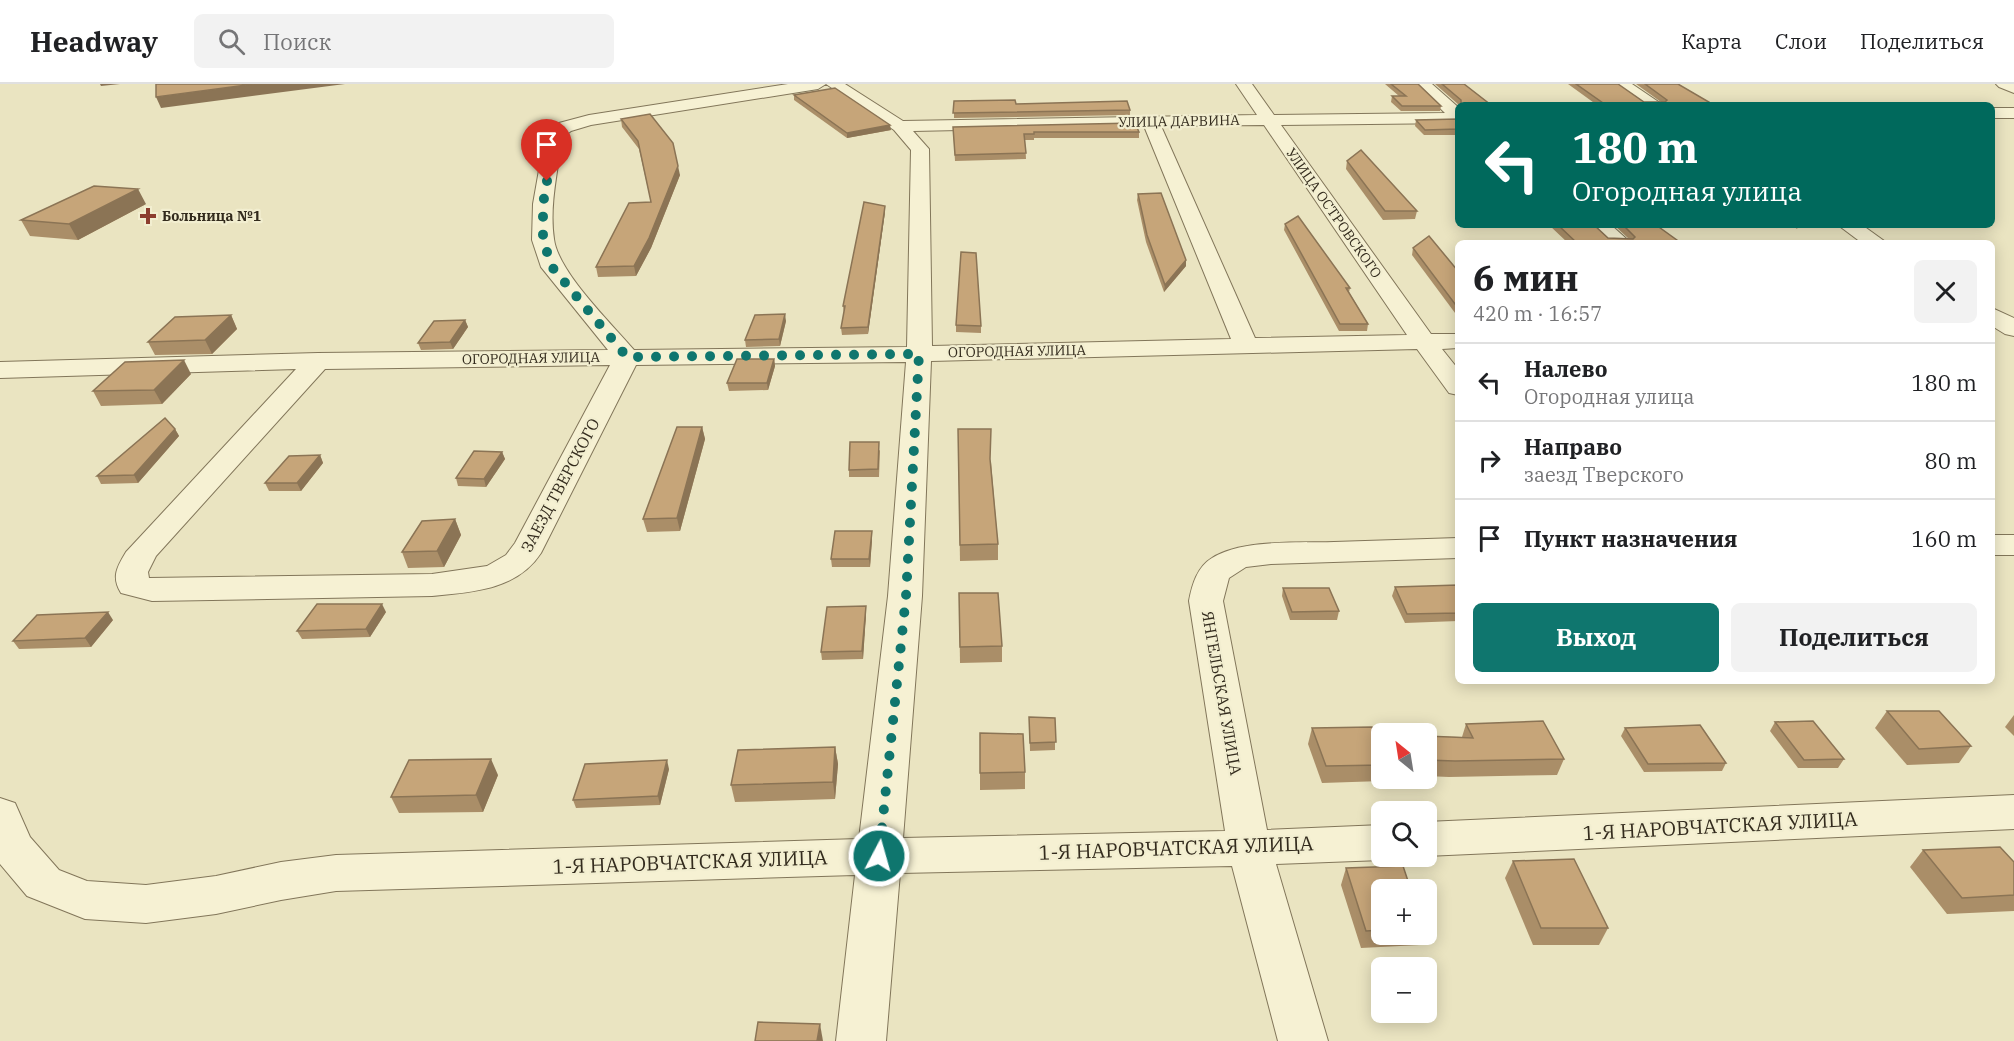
<!DOCTYPE html>
<html lang="ru">
<head>
<meta charset="utf-8">
<style>
  :root { --surface:#fff; --page:#f2f2f2; --text:#202124; --muted:#757577; --line:#e0e0e0; --accent:#0f766e }
  body { margin:0; font-family:"IBM Plex Serif",serif; background:var(--page); color:var(--text); height:100vh; display:flex; flex-direction:column; font-size:22px; white-space:nowrap }
  * { box-sizing:border-box; margin:0 }
  p { font-size:20px; color:var(--muted) }
  .icon { flex:none; width:33px; height:33px; fill:none; stroke:currentColor; stroke-width:2; stroke-linecap:round; stroke-linejoin:round }
  .map { position:relative; flex:1; overflow:hidden }
  .sheet { position:absolute; left:1455px; top:156px; width:540px; height:444px; display:flex; flex-direction:column; background:var(--surface); border-radius:9px; box-shadow:0 3px 15px #0003 }
  .sheet>* { flex:none }
  .hud { position:absolute; left:1455px; top:18px; width:540px; height:126px; border-radius:9px; box-shadow:0 3px 15px #0003; background:#00695c; color:#fff; overflow:hidden }
  .needle { width:39px; rotate:330deg }
  .buttons { position:absolute; left:1371px; top:639px; display:grid; gap:12px }
  .buttons a { display:grid; place-items:center; width:66px; height:66px; border-radius:9px; background:var(--surface); box-shadow:0 3px 15px #0003; font-size:30px }
  .pin { position:absolute; display:grid; place-items:center; width:51px; height:51px; color:#fff; margin:-62px -26px; border-radius:50% 50% 50% 0; rotate:-45deg; box-shadow:0 0 6px #0007 }
  .pin .icon { rotate:45deg }
  .me { position:absolute; width:66px; margin:-33px; rotate:6deg; stroke-linejoin:round; filter:drop-shadow(0 0 4px #0008) }
  .turn { display:flex; align-items:center; gap:21px; height:126px; padding:0 18px; font-size:27px }
  .turn .icon { width:78px; height:78px; stroke-width:2.5 }
  .turn b { display:block; font-size:42px; line-height:51px }
  .round { display:grid; place-items:center; flex:none; width:63px; height:63px; border-radius:9px; background:var(--page) }
  .overview { display:flex; align-items:center; justify-content:space-between; height:102px; padding:0 18px }
  h1 { font-size:36px; font-weight:700; line-height:45px }
  .action { display:flex; gap:12px; margin-top:auto; padding:12px 18px }
  .action a { flex:1; height:69px; border-radius:9px; background:var(--accent); color:#fff; font-size:24px; font-weight:700; line-height:69px; text-align:center }
  .action a+a { background:var(--page); color:var(--text) }
  ul { padding:0; list-style:none }
  li { display:flex; align-items:center; gap:18px; height:78px; padding:0 18px; border-top:2px solid var(--line) }
  li div { flex:1 }
  li b { display:block; font-size:22px }
  li em { font-style:normal }
  header { display:flex; align-items:center; gap:36px; box-sizing:border-box; height:84px; padding:0 30px; background:var(--surface); border-bottom:2px solid var(--line) }
  header strong { font-size:28px }
  nav { display:flex; gap:33px; margin-inline-start:auto; font-size:21px }
  .search { width:420px; height:54px; background:var(--page); display:flex; align-items:center; gap:15px; box-sizing:border-box; padding:0 21px; border-radius:9px; color:var(--muted); font-size:22px }
  .map>svg:first-child { display:block }
  .lines { fill:none; stroke-linecap:round; stroke-linejoin:round }
  .minor-casing { stroke:#82765a; stroke-width:2 }
  .minor { fill:#f6f1d3; fill-rule:evenodd }
  .wall { fill:#aa8e68 }
  .shaded-wall { fill:#8b7455 }
  .building { fill:#c6a579; stroke:#8b7455; stroke-width:1.5 }
  .route { stroke:#0f766e; stroke-width:10; stroke-dasharray:0 18 }
  .poi-dot { fill:#8c3d2e; stroke:#f2eed0; stroke-width:2 }
  .labels { text-anchor:middle; stroke-width:4.5; stroke-linejoin:round; paint-order:stroke }
  .far-street-label { font-size:14px; fill:#332b1d; stroke:#f2eed0 }
  .far-poi-label { font-size:14px; font-weight:bold; fill:#332b1d; stroke:#f2eed0; text-anchor:start }
  .street-label { font-size:16px; fill:#332b1d; stroke:#f2eed0 }
  .near-street-label { font-size:20px; fill:#332b1d; stroke:#f2eed0 }
</style>
</head>
<body>
<header>
<strong>Headway</strong>
<div class="search"><svg class="icon" aria-label="search" viewBox="0 0 24 24"><circle cx="10" cy="10" r="6"/><path d="M15 15l6 6"/></svg>Поиск</div>
<nav><a>Карта</a><a>Слои</a><a>Поделиться</a></nav>
</header>
<div class="map">
<svg width="2014" height="957" viewBox="0 0 2014 957">
  <rect width="100%" height="100%" fill="#eae4c1"/>
  <g class="lines">
    <defs>
      <g id="minor">
        <path d="M788,0H826L818,5L591,41L571,47L562,54C558,86 549,122 554,155C558,188 611,239 634,266L907,263L911,66L894,46L826,0H845L903,37L1257,31L1236,0H1252L1274,31L1445,29L1415,0H1432L1458,23V39L1281,41L1431,250H1458V264L1442,265L1458,285V311L1449,309L1417,265L931,277L922,512L903,754L1225,747L1189,517C1192,501 1197,483 1212,474C1242,455 1300,459 1334,458C1375,457 1417,455 1458,454V474L1271,480L1246,483L1229,494L1223,517L1267,746L1382,741V772H1391L1382,776L1276,780L1328,957H1278L1232,782L900,789L886,957H836L855,791L336,807L281,816L216,830L146,839L85,835L27,812L0,780V714L15,719L30,753L59,786L87,797L146,801L216,792L281,778L336,771L859,755L888,512L906,278L636,281L541,469C517,506 472,508 432,512L152,517L121,509C111,493 117,483 126,468L296,285L0,294V278L318,269L608,266L541,183L532,156L533,120L545,52L559,39L589,31ZM1264,41L1407,251L1255,254L1161,42ZM1144,42L1231,255L932,262L929,65L913,47ZM610,281L515,459L506,471L487,482L432,490L149,494L148,488L156,472L325,285Z"/>
        <polygon points="1613,0 1632,0 1663,21 1644,21"/>
        <polygon points="1996,0 2014,0 2014,9 1999,3"/>
        <rect x="1992" y="24" width="22" height="10"/>
        <polygon points="1589,141 1611,141 1631,159 1607,159"/>
        <polygon points="1838,141 1862,141 1887,159 1862,159"/>
        <polygon points="1992,224 2014,234 2014,252 2005,250 1992,242"/>
        <rect x="1992" y="451" width="22" height="20"/>
        <polygon points="2014,711 2014,745 1426,772 1426,738"/>
      </g>
    </defs>
    <use href="#minor" class="minor-casing"/>
    <use href="#minor" class="minor"/>
  </g>
  <g class="wall">
    <polygon points="1385,0 1418,0 1441,22 1440,27 1401,27 1391,18 1392,12 1399,12"/>
    <polygon points="1435,0 1464,0 1491,21 1459,21"/>
    <polygon points="1568,0 1618,0 1644,18 1661,18 1636,0 1678,0 1714,21 1597,21"/>
    <polygon points="794,11 891,46 847,54 794,16"/>
    <polygon points="954,17 1130,26 1130,31 954,34"/>
    <polygon points="621,35 680,91 651,164 636,192 598,193 596,183 651,118 639,65 622,43"/>
    <polygon points="1458,35 1458,51 1424,51 1415,42 1416,36"/>
    <polygon points="953,43 1139,48 1139,54 1034,54 1034,56 1025,56 1026,75 955,77"/>
    <polygon points="1347,77 1417,127 1415,135 1383,136 1346,85"/>
    <polygon points="1138,110 1186,182 1164,208 1146,158 1137,116"/>
    <polygon points="146,120 78,156 30,152 21,136"/>
    <polygon points="885,128 868,250 842,251 841,244 844,229 843,222"/>
    <polygon points="1285,140 1350,204 1349,208 1368,240 1367,247 1339,247 1284,146"/>
    <polygon points="1549,141 1594,141 1608,154 1629,155 1614,141 1656,141 1681,159 1568,159"/>
    <polygon points="1792,141 1799,141 1797,145"/>
    <polygon points="1413,164 1458,187 1458,233 1412,171"/>
    <polygon points="231,231 237,245 212,270 155,271 148,258"/>
    <polygon points="465,236 468,243 453,265 421,266 418,259"/>
    <polygon points="786,237 780,262 746,263 745,256"/>
    <polygon points="956,241 981,242 981,249 956,248"/>
    <polygon points="774,275 775,282 768,306 729,307 727,299"/>
    <polygon points="191,290 162,320 101,322 93,307"/>
    <polygon points="702,343 705,355 680,447 647,448 643,435"/>
    <polygon points="175,345 179,352 138,399 101,400 97,392"/>
    <polygon points="958,345 991,378 998,460 998,476 960,477"/>
    <polygon points="880,366 879,393 849,393 849,386"/>
    <polygon points="502,368 505,375 486,403 458,402 456,394"/>
    <polygon points="320,371 323,379 301,407 269,407 265,399"/>
    <polygon points="455,435 461,451 444,483 408,484 402,468"/>
    <polygon points="872,455 870,483 832,483 831,475"/>
    <polygon points="1458,501 1458,537 1405,539 1392,512 1395,503"/>
    <polygon points="1283,504 1339,527 1337,536 1290,536 1282,512"/>
    <polygon points="959,509 1002,562 1002,578 960,579"/>
    <polygon points="386,528 370,553 302,555 297,547"/>
    <polygon points="866,530 863,575 822,576 821,568"/>
    <polygon points="113,536 91,563 19,565 13,557"/>
    <polygon points="1887,627 1971,662 1959,679 1907,681 1875,644"/>
    <polygon points="2014,631 2014,652 2005,643"/>
    <polygon points="1029,633 1055,634 1055,666 1030,667"/>
    <polygon points="1775,638 1844,675 1838,684 1798,684 1770,647"/>
    <polygon points="1466,640 1564,675 1557,691 1449,693 1426,692 1426,652 1462,653"/>
    <polygon points="1312,644 1382,650 1382,697 1322,699 1308,660"/>
    <polygon points="1625,644 1726,679 1722,687 1644,688 1621,652"/>
    <polygon points="835,663 838,680 835,715 735,718 731,701"/>
    <polygon points="669,685 660,721 576,724 573,716"/>
    <polygon points="1025,688 1025,705 980,706 980,689"/>
    <polygon points="498,691 483,728 399,729 391,713"/>
    <polygon points="1923,766 2014,778 2014,827 1947,830 1910,783"/>
    <polygon points="1513,777 1608,844 1599,861 1533,861 1505,794"/>
    <polygon points="1346,784 1382,806 1382,850 1424,850 1420,861 1361,864 1341,801"/>
  </g>
  <g class="shaded-wall">
    <polygon points="100,0 120,0 101,2"/>
    <polygon points="254,0 345,0 161,24 156,13"/>
    <polygon points="890,41 891,46 847,54 847,49"/>
    <polygon points="678,82 680,91 651,164 636,192 634,182"/>
    <polygon points="138,105 146,120 78,156 69,140"/>
    <polygon points="885,122 885,128 868,250 868,243"/>
    <polygon points="1186,176 1186,182 1164,208 1165,201"/>
    <polygon points="785,230 786,237 780,262 779,255"/>
    <polygon points="231,231 237,245 212,270 205,256"/>
    <polygon points="465,236 468,243 453,265 450,258"/>
    <polygon points="774,275 775,282 768,306 767,299"/>
    <polygon points="184,276 191,290 162,320 154,306"/>
    <polygon points="702,343 705,355 680,447 677,434"/>
    <polygon points="175,345 179,352 138,399 134,391"/>
    <polygon points="502,368 505,375 486,403 484,395"/>
    <polygon points="320,371 323,379 301,407 297,399"/>
    <polygon points="455,435 461,451 444,483 437,467"/>
    <polygon points="872,447 872,455 870,483 869,475"/>
    <polygon points="382,520 386,528 370,553 366,545"/>
    <polygon points="866,522 866,530 863,575 862,567"/>
    <polygon points="108,528 113,536 91,563 85,554"/>
    <polygon points="835,663 838,680 835,715 833,698"/>
    <polygon points="491,675 498,691 483,728 476,711"/>
    <polygon points="667,676 669,685 660,721 658,712"/>
    <polygon points="820,940 823,957 817,957"/>
  </g>
  <g class="building">
    <polygon points="156,0 254,0 156,13"/>
    <polygon points="1391,0 1418,0 1441,22 1402,22 1392,12 1406,12"/>
    <polygon points="1442,0 1464,0 1491,21 1461,21 1461,16"/>
    <polygon points="1576,0 1618,0 1644,18 1665,18 1667,16 1645,0 1678,0 1714,21 1606,21"/>
    <polygon points="835,4 890,41 847,49 794,11"/>
    <polygon points="1015,16 1016,20 1127,17 1130,26 953,29 954,17"/>
    <polygon points="650,30 673,59 678,82 649,154 634,182 596,183 629,119 651,118 638,57 621,35"/>
    <polygon points="1458,35 1458,45 1425,46 1416,36"/>
    <polygon points="1135,39 1139,48 1034,48 1034,50 1024,50 1026,69 955,71 953,43"/>
    <polygon points="1361,66 1417,127 1385,127 1347,77"/>
    <polygon points="94,102 138,105 69,140 21,136"/>
    <polygon points="1161,109 1186,176 1165,201 1147,151 1138,110"/>
    <polygon points="864,118 885,122 868,243 841,244 845,222 843,222"/>
    <polygon points="1298,132 1350,204 1346,204 1368,240 1340,240 1285,140"/>
    <polygon points="1558,141 1594,141 1608,154 1633,155 1635,153 1623,141 1656,141 1681,159 1577,159"/>
    <polygon points="1429,152 1458,187 1458,224 1413,164"/>
    <polygon points="961,168 976,169 981,242 956,241"/>
    <polygon points="785,230 779,255 745,256 755,231"/>
    <polygon points="231,231 205,256 148,258 175,233"/>
    <polygon points="465,236 450,258 418,259 434,237"/>
    <polygon points="737,275 774,275 767,299 727,299"/>
    <polygon points="184,276 154,306 93,307 125,278"/>
    <polygon points="165,334 175,345 134,391 97,392"/>
    <polygon points="677,343 702,343 677,434 643,435"/>
    <polygon points="958,345 991,345 990,375 998,460 960,461"/>
    <polygon points="850,358 879,358 878,385 849,386"/>
    <polygon points="474,367 502,368 484,395 456,394"/>
    <polygon points="320,371 297,399 265,399 289,372"/>
    <polygon points="455,435 437,467 402,468 422,437"/>
    <polygon points="835,447 872,447 869,475 831,475"/>
    <polygon points="1458,501 1458,529 1407,530 1395,503"/>
    <polygon points="1283,504 1329,504 1339,527 1292,528"/>
    <polygon points="959,509 998,509 1002,562 960,563"/>
    <polygon points="317,520 382,520 366,545 297,547"/>
    <polygon points="866,522 862,567 821,568 827,523"/>
    <polygon points="108,528 85,554 13,557 37,531"/>
    <polygon points="1887,627 1939,627 1971,662 1919,665"/>
    <polygon points="1029,633 1055,634 1056,658 1030,659"/>
    <polygon points="1543,637 1564,675 1455,677 1426,676 1426,652 1473,654 1466,640"/>
    <polygon points="1813,637 1844,675 1804,676 1775,638"/>
    <polygon points="1700,641 1726,679 1648,680 1625,644"/>
    <polygon points="1372,643 1374,649 1382,650 1382,681 1326,682 1312,644"/>
    <polygon points="980,649 1023,650 1025,688 980,689"/>
    <polygon points="835,663 833,698 731,701 738,666"/>
    <polygon points="491,675 476,711 391,713 409,676"/>
    <polygon points="667,676 658,712 573,716 585,680"/>
    <polygon points="2000,763 2014,778 2014,811 1962,814 1923,766"/>
    <polygon points="1574,775 1608,844 1541,844 1513,777"/>
    <polygon points="1403,782 1411,806 1382,806 1382,846 1366,847 1346,784"/>
    <polygon points="758,938 820,940 817,957 755,957"/>
  </g>
  <g class="lines">
    <polyline class="route" points="547,97 543,120 543,156 552,183 627,273 919,270 906,512 879,772"/>
  </g>
  <path class="poi-dot" d="M145 123h6v6h6v6h-6v6h-6v-6h-6v-6h6z"/>
  <g class="labels">
    <g class="far-street-label">
      <text transform="translate(1179 37) rotate(-1)" y="5">УЛИЦА ДАРВИНА</text>
      <text transform="translate(1334 129) rotate(55)" y="5">УЛИЦА ОСТРОВСКОГО</text>
      <text transform="translate(1017 267) rotate(-1)" y="5">ОГОРОДНАЯ УЛИЦА</text>
      <text transform="translate(531 274) rotate(-1)" y="5">ОГОРОДНАЯ УЛИЦА</text>
    </g>
    <g class="far-poi-label">
      <text x="162" y="137">Больница №1</text>
    </g>
    <g class="street-label">
      <text transform="translate(560 401) rotate(-62)" y="6">ЗАЕЗД ТВЕРСКОГО</text>
      <text transform="translate(1222 609) rotate(80)" y="6">ЯНГЕЛЬСКАЯ УЛИЦА</text>
    </g>
    <g class="near-street-label">
      <text transform="translate(1720 742) rotate(-3)" y="7">1-Я НАРОВЧАТСКАЯ УЛИЦА</text>
      <text transform="translate(1176 764) rotate(-2)" y="7">1-Я НАРОВЧАТСКАЯ УЛИЦА</text>
      <text transform="translate(690 778) rotate(-2)" y="7">1-Я НАРОВЧАТСКАЯ УЛИЦА</text>
    </g>
  </g>
</svg>
<div class="buttons">
<a><svg class="needle" viewBox="-14 -14 28 28"><path d="M0-13l5 13h-10z" fill="#e53935"/><path d="M0 13l5-13h-10z" fill="#757577"/></svg></a>
<a><svg class="icon" aria-label="search" viewBox="0 0 24 24"><circle cx="10" cy="10" r="6"/><path d="M15 15l6 6"/></svg></a>
<a>+</a>
<a>−</a>
</div>
<div class="pin" style="left:547px;top:97px;background:#d93025"><svg class="icon" aria-label="arrive" viewBox="0 0 24 24"><path d="M6 21V4h12l-3 4 3 4H6"/></svg></div>
<svg class="me" style="left:879px;top:772px" viewBox="-20 -20 40 40"><circle r="17" fill="#0f766e" stroke="#fff" stroke-width="3"/><path d="M0-11L8 9 0 5-8 9z" fill="#fff"/></svg>
<div class="hud">
<div class="turn"><svg class="icon" aria-label="left" viewBox="0 0 24 24"><path d="M17 20v-9H6M10 6l-5 5 5 5"/></svg><div><b>180 m</b>Огородная улица</div></div>
</div>
<section class="sheet">
<div class="overview"><div><h1>6 мин</h1><p>420 m · 16:57</p></div><a class="round"><svg class="icon" aria-label="close" viewBox="0 0 24 24"><path d="M6 6l12 12M18 6L6 18"/></svg></a></div>
<ul>
<li><svg class="icon" aria-label="left" viewBox="0 0 24 24"><path d="M17 20v-9H6M10 6l-5 5 5 5"/></svg><div><b>Налево</b><p>Огородная улица</p></div><em>180 m</em></li>
<li><svg class="icon" aria-label="right" viewBox="0 0 24 24"><path d="M7 20v-9h11M14 6l5 5-5 5"/></svg><div><b>Направо</b><p>заезд Тверского</p></div><em>80 m</em></li>
<li><svg class="icon" aria-label="arrive" viewBox="0 0 24 24"><path d="M6 21V4h12l-3 4 3 4H6"/></svg><div><b>Пункт назначения</b></div><em>160 m</em></li>
</ul>
<div class="action"><a>Выход</a><a>Поделиться</a></div>
</section>
</div>
</body>
</html>
